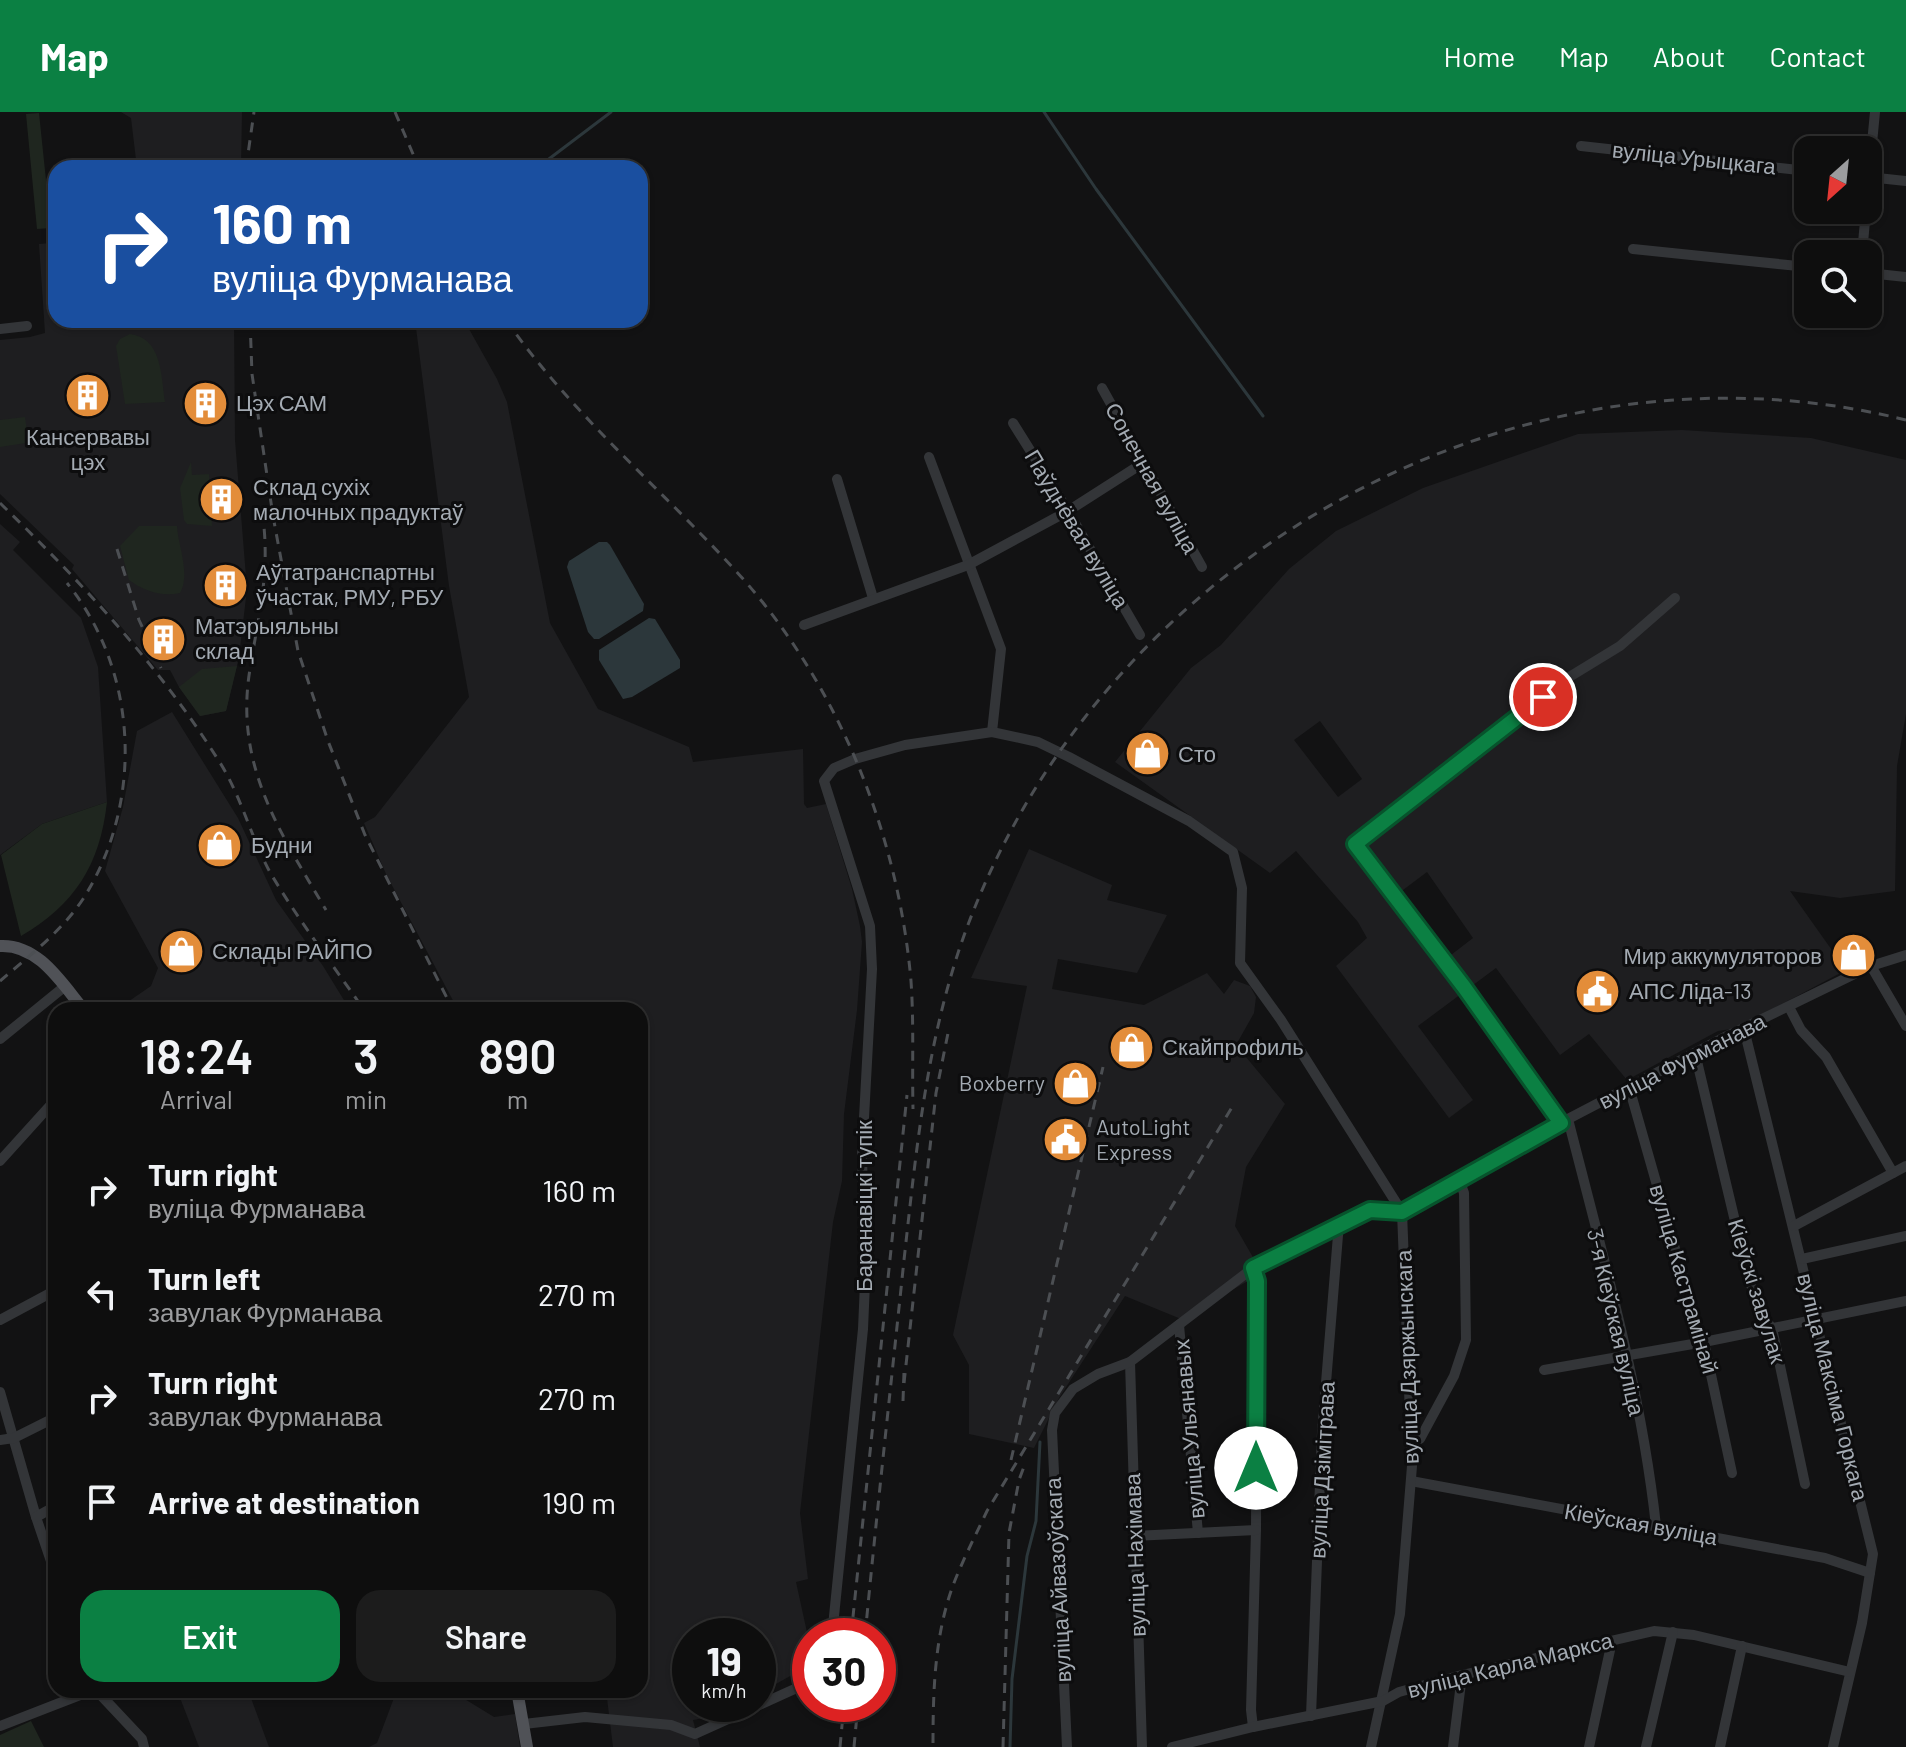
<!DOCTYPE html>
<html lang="en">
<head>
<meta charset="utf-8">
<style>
  :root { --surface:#0e0e0e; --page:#1c1c1c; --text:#f1f3f6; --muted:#9b9c9e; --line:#2e2e2e; --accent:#0b8043 }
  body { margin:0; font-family:Barlow,sans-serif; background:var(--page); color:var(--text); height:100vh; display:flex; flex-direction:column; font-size:30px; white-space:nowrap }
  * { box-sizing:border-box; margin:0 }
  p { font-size:26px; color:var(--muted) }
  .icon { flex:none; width:44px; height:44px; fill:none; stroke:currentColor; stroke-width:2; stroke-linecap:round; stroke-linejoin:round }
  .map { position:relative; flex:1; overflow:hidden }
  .details { position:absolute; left:48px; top:890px; width:600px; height:696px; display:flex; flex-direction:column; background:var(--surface); border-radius:24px; box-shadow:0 2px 6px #0004,0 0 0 2px var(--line) }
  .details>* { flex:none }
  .hud { position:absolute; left:48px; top:48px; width:600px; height:168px; border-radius:24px; box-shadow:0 2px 6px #0004,0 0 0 2px var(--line); background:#1a4fa0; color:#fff; overflow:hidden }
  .needle { width:52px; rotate:207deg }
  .fabs { position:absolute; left:1794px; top:24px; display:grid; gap:16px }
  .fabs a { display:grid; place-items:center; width:88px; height:88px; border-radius:16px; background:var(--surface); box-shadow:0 2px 6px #0004,0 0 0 2px var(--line); font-size:40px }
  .speed { position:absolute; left:672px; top:1506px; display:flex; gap:16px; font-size:40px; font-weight:700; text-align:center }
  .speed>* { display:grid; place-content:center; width:104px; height:104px; border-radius:50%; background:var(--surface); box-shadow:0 2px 6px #0004,0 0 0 2px var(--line); line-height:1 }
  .speed small { font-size:20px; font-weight:400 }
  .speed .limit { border:12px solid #d22; background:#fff; color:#111 }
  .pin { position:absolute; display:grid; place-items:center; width:68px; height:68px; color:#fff; margin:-34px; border:4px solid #fff; border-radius:50%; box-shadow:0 2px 8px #0007 }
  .me { position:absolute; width:88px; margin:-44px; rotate:0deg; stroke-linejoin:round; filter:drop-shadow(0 0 6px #0008) }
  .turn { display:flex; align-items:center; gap:28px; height:168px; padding:0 32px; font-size:36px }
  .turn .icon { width:104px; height:104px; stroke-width:2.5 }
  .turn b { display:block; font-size:56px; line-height:68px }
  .eta { display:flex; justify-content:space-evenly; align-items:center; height:136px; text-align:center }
  .eta b { font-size:48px; font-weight:600; line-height:56px }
  .primary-button { display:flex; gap:16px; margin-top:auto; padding:16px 32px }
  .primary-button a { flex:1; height:92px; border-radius:24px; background:var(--accent); color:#fff; font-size:32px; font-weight:600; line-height:92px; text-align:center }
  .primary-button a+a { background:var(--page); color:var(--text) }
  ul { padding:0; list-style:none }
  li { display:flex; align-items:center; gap:24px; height:104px; padding:0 32px }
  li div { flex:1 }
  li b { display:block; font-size:30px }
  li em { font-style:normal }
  header { display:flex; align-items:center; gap:48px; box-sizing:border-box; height:112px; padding:0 40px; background:var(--accent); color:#fff }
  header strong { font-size:38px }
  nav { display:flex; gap:44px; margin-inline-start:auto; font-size:28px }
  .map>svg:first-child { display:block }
  .built { fill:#1e1e20; fill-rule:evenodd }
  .green { fill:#1f261f }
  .water { fill:#2c373b }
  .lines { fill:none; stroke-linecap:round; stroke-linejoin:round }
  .stream { stroke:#2c373b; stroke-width:3 }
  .minor { stroke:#333538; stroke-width:10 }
  .major { stroke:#505257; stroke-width:12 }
  .rail { stroke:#4c4f53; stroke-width:3; stroke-dasharray:10 8; stroke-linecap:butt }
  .route-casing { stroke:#07532c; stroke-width:20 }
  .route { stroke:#0b8043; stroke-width:14 }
  .labels { text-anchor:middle; stroke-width:6; stroke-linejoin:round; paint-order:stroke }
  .street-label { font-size:22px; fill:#a4abb3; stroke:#0d0d0e }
  .poi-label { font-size:22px; fill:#a4abb3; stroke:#0d0d0e; text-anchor:start }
</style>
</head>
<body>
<header>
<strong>Map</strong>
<nav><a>Home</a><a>Map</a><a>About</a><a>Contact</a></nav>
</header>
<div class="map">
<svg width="1906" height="1635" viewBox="0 0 1906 1635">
  <rect width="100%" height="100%" fill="#121213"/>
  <g class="built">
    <polygon points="121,0 242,0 241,56 137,56 131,6"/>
    <polygon points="51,131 52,145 56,145 56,208 234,208 235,328 247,477 239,545 226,599 200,604 179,575 170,558 158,558 72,457 74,453 0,382 0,228 30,225 45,221 39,132"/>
    <polygon points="415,208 464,208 497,267 507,290 550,511 598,597 689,635 693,650 803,637 804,692 807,696 826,692 852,777 860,814 862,830 857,898 844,1002 842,1069 833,1110 800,1401 808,1467 796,1470 810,1534 810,1553 774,1573 758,1575 758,1524 690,1524 690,1592 719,1592 721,1603 693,1608 700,1635 613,1635 606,1578 640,1578 640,898 458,898 386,762 364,711 375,705 469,585 449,474"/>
    <path d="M1682,318L1811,326L1906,348V602L1897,654L1895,779L1840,786L1790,779L1846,858L1737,916L1718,919L1627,968L1589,922L1560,943L1496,856L1418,914L1473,988L1449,1006L1336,854L1367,826L1358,810L1296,739L1270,761L1115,650L1191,556L1221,533L1289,457L1336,419L1423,376L1578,322ZM1320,609L1362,667L1338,685L1294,628ZM1427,760L1473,826L1447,846L1399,781Z"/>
    <polygon points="0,412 20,430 13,438 81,506 98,555 107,690 42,712 0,743"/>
    <polygon points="172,600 238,706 276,788 323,854 350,898 116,898 151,874 158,856 105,759 123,695 137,619"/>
    <polygon points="1029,737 1112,773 1107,788 1167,803 1137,861 1058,847 1052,877 1144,893 1207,861 1224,882 1234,868 1250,874 1256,885 1254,901 1236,933 1285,992 1246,1055 1235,1114 1262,1161 1181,1207 1125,1184 1059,1286 1034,1336 969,1322 969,1253 953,1223 1027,874 971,866"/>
    <polygon points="177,1578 248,1578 269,1635 199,1635"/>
    <polygon points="397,1578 450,1578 494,1605 515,1602 520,1635 369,1635 377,1631"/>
  </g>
  <g class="green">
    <polygon points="39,1 51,116 37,117 26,2"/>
    <path d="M130,222C162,226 161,263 165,290L125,292L116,234L120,227Z"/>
    <polygon points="25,305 28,326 26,331 0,335 0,308"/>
    <polygon points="191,350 192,363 209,362 212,414 187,412 184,408 180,376"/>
    <path d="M139,414H177C178,434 191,463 180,481C161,485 144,479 129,468L120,434Z"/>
    <polygon points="237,554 226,599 200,604 179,575 202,557"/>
    <path d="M107,690C100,753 75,792 21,824L1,743L42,712Z"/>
    <polygon points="31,1609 44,1635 0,1635 0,1623"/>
  </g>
  <g class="water">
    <polygon points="599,430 607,430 610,433 644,492 643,499 599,527 594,527 588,520 567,455 569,449"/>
    <polygon points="649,506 655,507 680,548 680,556 632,585 623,587 599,548 599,538"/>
  </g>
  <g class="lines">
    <g class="stream">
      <polyline points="1044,0 1096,77 1263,304"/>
      <polyline points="537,56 611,0"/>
      <polyline points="1010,1635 1012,1567 1027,1444 1036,1409 1040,1330"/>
    </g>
    <g class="minor">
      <polyline points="1581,34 1808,59"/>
      <polyline points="1868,65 1906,69"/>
      <polyline points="1868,73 1875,0"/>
      <polyline points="1633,137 1808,155"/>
      <polyline points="1862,142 1866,98"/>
      <polyline points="1868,161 1906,165"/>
      <polyline points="0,217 27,214"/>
      <polyline points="1102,276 1202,455"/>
      <polyline points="1013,311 1068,399 1140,523"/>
      <polyline points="929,345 1001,537 992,620"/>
      <polyline points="837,367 873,486"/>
      <polyline points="804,513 968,453 1068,399 1143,351"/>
      <polyline points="1871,854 1906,914"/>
      <polyline points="1789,895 1801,918 1826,945 1893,1061"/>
      <polyline points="1744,917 1873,1442 1862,1511 1833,1635"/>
      <polyline points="0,927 64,875"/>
      <polyline points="1695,941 1749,1168 1764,1206 1772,1216 1805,1372"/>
      <polyline points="1629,975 1699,1221 1704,1230 1732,1361"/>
      <path d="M1568,1007C1602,1141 1641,1276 1656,1414"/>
      <polyline points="1561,1011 1464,875 1355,732 1519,602 1566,567 1620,534 1675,486"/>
      <polyline points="0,1049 56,987"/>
      <polyline points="1794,1114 1906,1054"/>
      <polyline points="1802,1147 1906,1124"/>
      <polyline points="1253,1156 1257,1169 1256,1418 1251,1598 1253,1615"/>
      <polyline points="0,1208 56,1178"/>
      <polyline points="1179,1213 1198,1421"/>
      <polyline points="1130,1250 1142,1635"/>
      <polyline points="1544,1258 1704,1230 1906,1189"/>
      <polyline points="0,1280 36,1405 56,1464"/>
      <polyline points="0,1328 14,1326 56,1305"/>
      <polyline points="1413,1329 1420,1327 1454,1264 1466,1228 1464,1081 1460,1070"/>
      <polyline points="1411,1369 1825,1446 1870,1461"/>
      <polyline points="36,1405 56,1394"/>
      <polyline points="1134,1424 1256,1418"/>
      <polyline points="832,1524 863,1217 865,1171 862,1043 872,857 870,814 824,669 834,656 855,647 905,633 992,620 1038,630 1069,645 1189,709 1233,740 1242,776 1240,851 1281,908 1402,1100 1412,1354 1400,1502 1371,1635"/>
      <polyline points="96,1578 142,1627 144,1635"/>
      <polyline points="1311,1604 1322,1320 1339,1111"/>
      <polyline points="524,1612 585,1605 671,1613 695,1622 810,1570"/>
      <polyline points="0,1614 93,1578"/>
      <polyline points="1067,1635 1052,1318 1055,1301 1073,1277 1098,1262 1130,1250 1253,1156 1370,1098 1402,1100 1568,1007 1727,924 1871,854 1906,843"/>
      <polyline points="1172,1635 1253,1615 1383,1589 1399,1580 1462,1563 1654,1519 1694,1523 1850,1560"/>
      <polyline points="1453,1635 1462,1563"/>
      <polyline points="1589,1635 1612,1529"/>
      <polyline points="1646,1635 1673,1520"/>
      <polyline points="1720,1635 1742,1534"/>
    </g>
    <g class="major">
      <path d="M0,834C39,832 62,872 84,898"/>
      <polyline points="517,1578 527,1635"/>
    </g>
    <g class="rail">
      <polyline points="395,0 419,56"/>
      <polyline points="246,56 254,0"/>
      <polyline points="250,208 252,262 273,404 298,539 328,629 365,723 453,898"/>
      <path d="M506,208C571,301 659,375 735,458C837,569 898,720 911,869C914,912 912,955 913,997"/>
      <path d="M0,391C80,469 157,551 217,646C241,682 250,724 271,762C299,809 333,853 364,898"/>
      <path d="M262,399C271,458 259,500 250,557C234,653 280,720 326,798"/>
      <polyline points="117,437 139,508 161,556"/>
      <path d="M0,869C28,845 62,819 83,787C144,691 139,560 67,471"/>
      <polyline points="904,1271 936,981 948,921"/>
      <polyline points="903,1289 904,1260"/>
      <polyline points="1011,1348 1103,955"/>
      <polyline points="851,1524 907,983"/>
      <path d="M865,1524C877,1398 891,1273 904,1148C916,1040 926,935 961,832C1093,452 1511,210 1906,308"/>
      <path d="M933,1631C933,1574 935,1514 958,1461C967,1440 977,1420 987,1399L1234,992"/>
      <polyline points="840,1635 844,1592"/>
      <polyline points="854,1635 858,1592"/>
      <polyline points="1003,1635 1009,1421 1019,1368 1025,1352"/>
    </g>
  </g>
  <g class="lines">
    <defs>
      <polyline id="route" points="1256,1356 1257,1169 1253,1156 1370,1098 1402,1100 1561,1011 1464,875 1355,732 1543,585"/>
    </defs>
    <use href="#route" class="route-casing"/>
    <use href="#route" class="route"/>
  </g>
  <defs>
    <symbol id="building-disc" viewBox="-11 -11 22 22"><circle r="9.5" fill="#e38d3a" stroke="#0d0d0e"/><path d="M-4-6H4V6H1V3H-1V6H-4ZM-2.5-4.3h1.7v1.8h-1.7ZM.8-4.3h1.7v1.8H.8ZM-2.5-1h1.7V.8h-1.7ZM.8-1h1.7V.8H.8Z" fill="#fff"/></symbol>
    <symbol id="shop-disc" viewBox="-11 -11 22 22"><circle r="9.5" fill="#e38d3a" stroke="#0d0d0e"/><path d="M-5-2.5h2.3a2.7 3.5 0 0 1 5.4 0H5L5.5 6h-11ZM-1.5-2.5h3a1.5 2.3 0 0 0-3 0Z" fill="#fff"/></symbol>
    <symbol id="civic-disc" viewBox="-11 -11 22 22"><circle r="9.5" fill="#e38d3a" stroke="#0d0d0e"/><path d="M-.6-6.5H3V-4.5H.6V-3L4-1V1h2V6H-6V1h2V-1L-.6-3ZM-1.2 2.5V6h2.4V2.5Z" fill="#fff"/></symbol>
  </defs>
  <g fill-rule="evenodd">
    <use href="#building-disc" x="62" y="258" width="51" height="51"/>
    <use href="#building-disc" x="180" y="266" width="51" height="51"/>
    <use href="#building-disc" x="196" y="362" width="51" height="51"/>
    <use href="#building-disc" x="200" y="448" width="51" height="51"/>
    <use href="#building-disc" x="138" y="502" width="51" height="51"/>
    <use href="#shop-disc" x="1122" y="616" width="51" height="51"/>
    <use href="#shop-disc" x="194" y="708" width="51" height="51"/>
    <use href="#shop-disc" x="156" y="814" width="51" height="51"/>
    <use href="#shop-disc" x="1828" y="818" width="51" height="51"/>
    <use href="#civic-disc" x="1572" y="854" width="51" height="51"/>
    <use href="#shop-disc" x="1106" y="910" width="51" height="51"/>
    <use href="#shop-disc" x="1050" y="946" width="51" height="51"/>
    <use href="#civic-disc" x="1040" y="1002" width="51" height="51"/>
  </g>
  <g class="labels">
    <g class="street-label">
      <text transform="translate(1694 46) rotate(6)" y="8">вуліца Урыцкага</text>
      <text transform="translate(1152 366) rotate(61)" y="8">Сонечная вуліца</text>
      <text transform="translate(1077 417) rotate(59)" y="8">Паўднёвая вуліца</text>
      <text transform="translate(1682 949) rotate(-27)" y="8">вуліца Фурманава</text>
      <text transform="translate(864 1094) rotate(-90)" y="8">Баранавіцкі тупік</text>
      <text transform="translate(1684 1167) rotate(74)" y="8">вуліца Кастрамінай</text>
      <text transform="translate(1757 1179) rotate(73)" y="8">Кіеўскі завулак</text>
      <text transform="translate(1616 1210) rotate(77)" y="8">3-я Кіеўская вуліца</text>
      <text transform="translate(1407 1245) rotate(-92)" y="8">вуліца Дзяржынскага</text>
      <text transform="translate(1833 1275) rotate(76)" y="8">вуліца Максіма Горкага</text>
      <text transform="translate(1189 1317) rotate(-95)" y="8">вуліца Ульянавых</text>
      <text transform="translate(1322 1358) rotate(-87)" y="8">вуліца Дзімітрава</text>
      <text transform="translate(1641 1412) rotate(10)" y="8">Кіеўская вуліца</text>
      <text transform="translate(1135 1443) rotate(-92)" y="8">вуліца Нахімава</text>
      <text transform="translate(1058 1468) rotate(-93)" y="8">вуліца Айвазоўскага</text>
      <text transform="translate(1510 1553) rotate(-14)" y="8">вуліца Карла Маркса</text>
    </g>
    <g class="poi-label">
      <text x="236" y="299">Цэх САМ</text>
      <text x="88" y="333" text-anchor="middle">Кансервавы<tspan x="88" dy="25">цэх</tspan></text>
      <text x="253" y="383">Склад сухіх<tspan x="253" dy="25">малочных прадуктаў</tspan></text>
      <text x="256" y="468">Аўтатранспартны<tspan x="256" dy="25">ўчастак, РМУ, РБУ</tspan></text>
      <text x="195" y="522">Матэрыяльны<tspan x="195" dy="25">склад</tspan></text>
      <text x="1178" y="650">Сто</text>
      <text x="251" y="741">Будни</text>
      <text x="212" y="847">Склады РАЙПО</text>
      <text x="1822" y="852" text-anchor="end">Мир аккумуляторов</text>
      <text x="1629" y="887">АПС Ліда-13</text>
      <text x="1162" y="943">Скайпрофиль</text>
      <text x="1045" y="979" text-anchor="end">Boxberry</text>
      <text x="1096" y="1023">AutoLight<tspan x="1096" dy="25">Express</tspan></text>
    </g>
  </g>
</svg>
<div class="fabs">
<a><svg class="needle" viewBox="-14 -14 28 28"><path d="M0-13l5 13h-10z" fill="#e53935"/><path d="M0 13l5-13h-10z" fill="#9b9c9e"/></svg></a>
<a><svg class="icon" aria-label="search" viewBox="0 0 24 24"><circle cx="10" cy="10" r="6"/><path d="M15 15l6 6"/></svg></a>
</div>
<div class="speed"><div>19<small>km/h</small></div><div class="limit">30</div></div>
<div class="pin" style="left:1543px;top:585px;background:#d93025"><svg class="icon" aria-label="arrive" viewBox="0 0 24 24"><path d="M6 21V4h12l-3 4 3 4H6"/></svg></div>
<svg class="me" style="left:1256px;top:1356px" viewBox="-20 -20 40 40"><circle r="19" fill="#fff"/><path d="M0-13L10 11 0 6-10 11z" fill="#0b8043"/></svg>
<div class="hud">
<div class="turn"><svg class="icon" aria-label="right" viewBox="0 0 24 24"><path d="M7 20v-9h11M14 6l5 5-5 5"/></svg><div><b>160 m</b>вуліца Фурманава</div></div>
</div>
<section class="details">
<div class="eta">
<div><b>18:24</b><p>Arrival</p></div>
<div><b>3</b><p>min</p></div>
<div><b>890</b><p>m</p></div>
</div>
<ul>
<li><svg class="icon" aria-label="right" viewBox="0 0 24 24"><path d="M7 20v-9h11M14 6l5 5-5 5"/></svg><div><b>Turn right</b><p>вуліца Фурманава</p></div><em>160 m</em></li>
<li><svg class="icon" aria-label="left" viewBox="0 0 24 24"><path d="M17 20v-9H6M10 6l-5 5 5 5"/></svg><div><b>Turn left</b><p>завулак Фурманава</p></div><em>270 m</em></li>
<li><svg class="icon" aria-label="right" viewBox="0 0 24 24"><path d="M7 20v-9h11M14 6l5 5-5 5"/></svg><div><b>Turn right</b><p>завулак Фурманава</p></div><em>270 m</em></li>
<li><svg class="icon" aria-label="arrive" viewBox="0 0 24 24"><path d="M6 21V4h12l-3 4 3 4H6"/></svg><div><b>Arrive at destination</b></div><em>190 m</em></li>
</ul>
<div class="primary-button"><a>Exit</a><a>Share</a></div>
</section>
</div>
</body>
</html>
